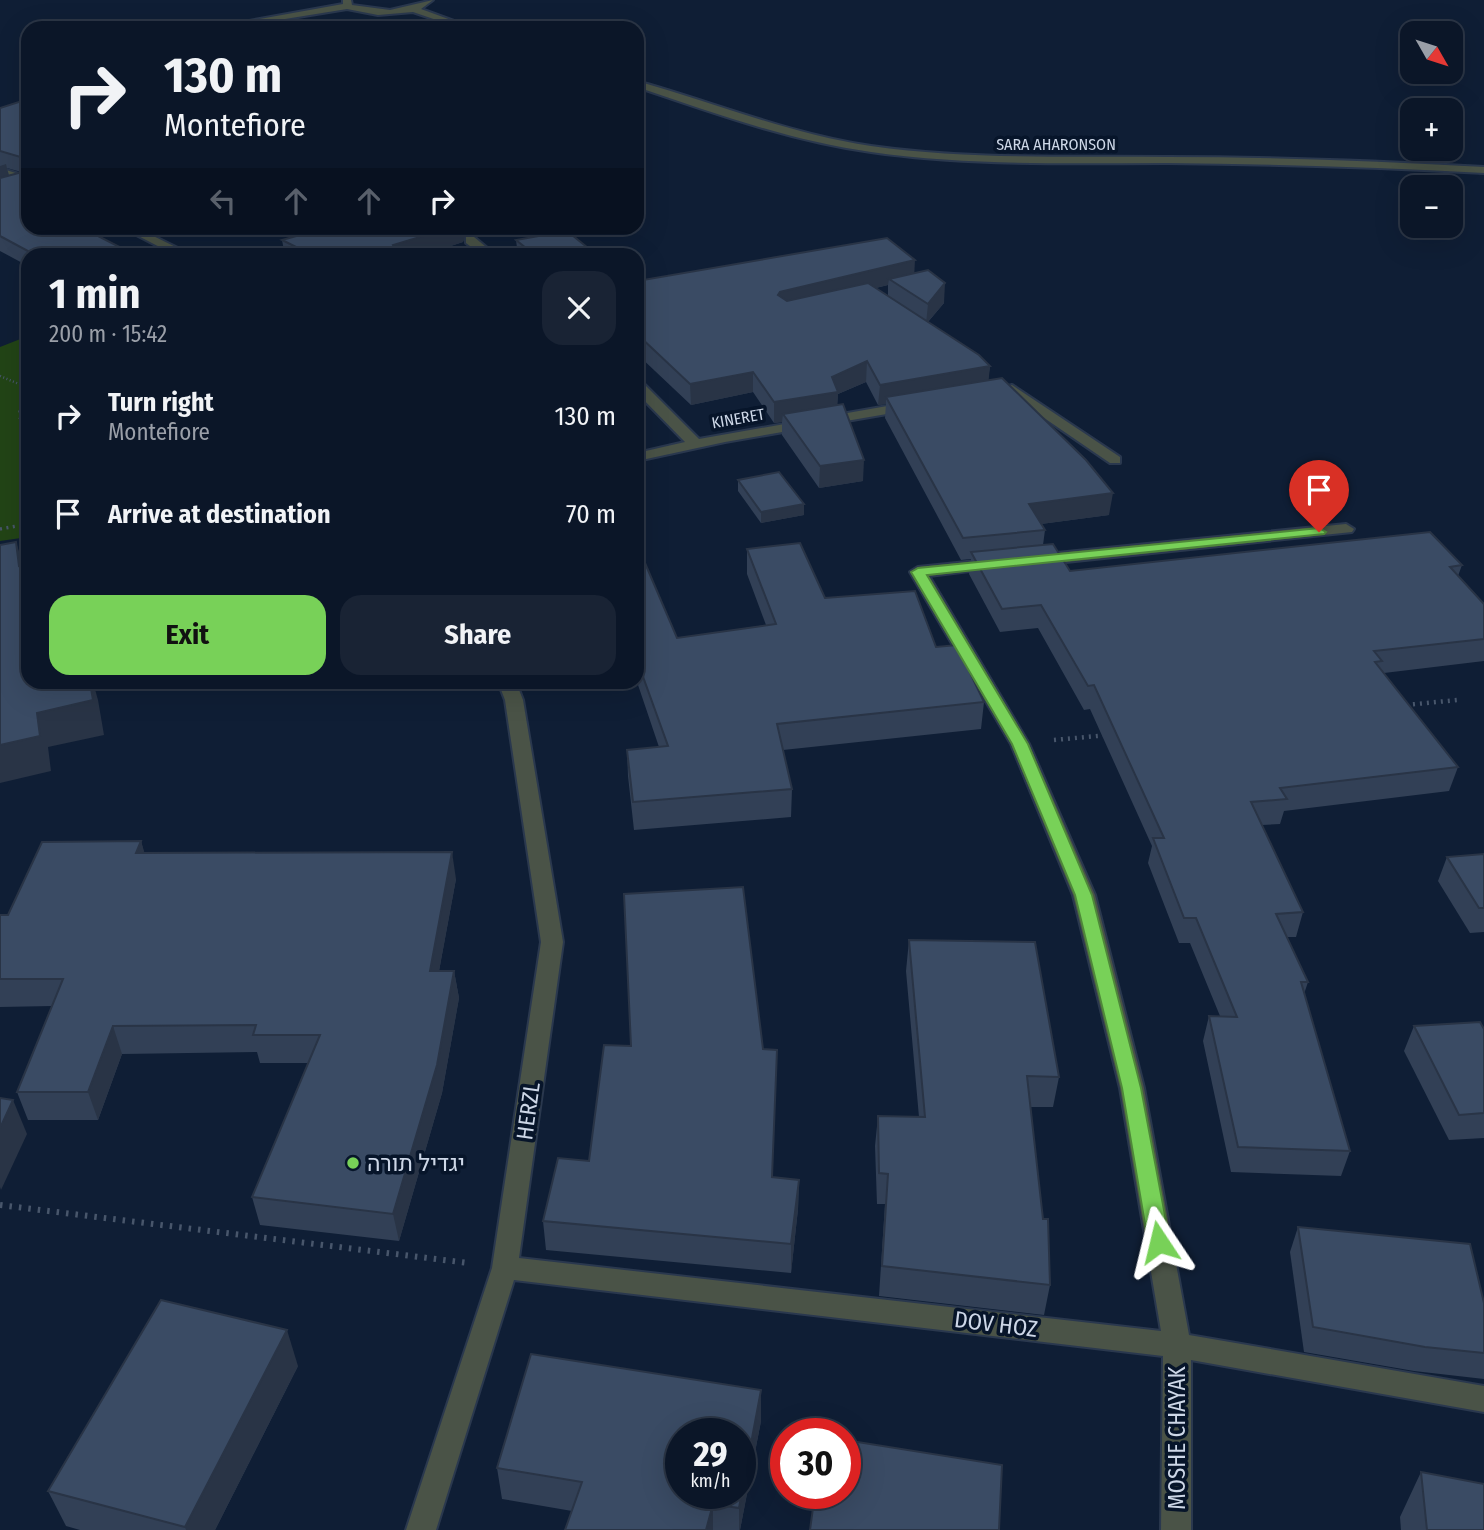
<!DOCTYPE html>
<html lang="en">
<head>
<meta charset="utf-8">
<style>
  :root { --surface:#0b1628; --page:#192334; --text:#f1f3f6; --muted:#9a9fa8; --line:#2b3545; --accent:#78d158 }
  body { margin:0; font-family:"Fira Sans Condensed",Heebo,sans-serif; background:var(--page); color:var(--text); height:100vh; display:flex; flex-direction:column; font-size:26px; white-space:nowrap }
  * { box-sizing:border-box; margin:0 }
  p { font-size:23px; color:var(--muted) }
  .icon { flex:none; width:38px; height:38px; fill:none; stroke:currentColor; stroke-width:2; stroke-linecap:round; stroke-linejoin:round }
  .map { position:relative; flex:1; overflow:hidden }
  .side { position:absolute; left:21px; top:248px; width:623px; height:441px; display:flex; flex-direction:column; background:var(--surface); border-radius:21px; box-shadow:0 7px 28px #0002,0 0 0 2px var(--line) }
  .side>* { flex:none }
  .top-card { position:absolute; left:21px; top:21px; width:623px; height:214px; border-radius:21px; box-shadow:0 7px 28px #0002,0 0 0 2px var(--line); background:#0b1628; color:var(--text); overflow:hidden }
  .needle { width:46px; rotate:129deg }
  .buttons { position:absolute; left:1400px; top:21px; display:grid; gap:14px }
  .buttons a { display:grid; place-items:center; width:63px; height:63px; border-radius:14px; background:var(--surface); box-shadow:0 7px 28px #0002,0 0 0 2px var(--line); font-size:35px }
  .speed { position:absolute; left:665px; top:1418px; display:flex; gap:14px; font-size:35px; font-weight:700; text-align:center }
  .speed>* { display:grid; place-content:center; width:91px; height:91px; border-radius:50%; background:var(--surface); box-shadow:0 7px 28px #0002,0 0 0 2px var(--line); line-height:1 }
  .speed small { font-size:18px; font-weight:400 }
  .speed .limit { border:10px solid #d22; background:#fff; color:#111 }
  .pin { position:absolute; display:grid; place-items:center; width:60px; height:60px; color:#fff; margin:-72px -30px; border-radius:50% 50% 50% 0; rotate:-45deg; box-shadow:0 0 7px #0007 }
  .pin .icon { rotate:45deg }
  .me { position:absolute; width:77px; margin:-38px; rotate:350deg; stroke-linejoin:round; filter:drop-shadow(0 0 5px #0008) }
  .turn { display:flex; align-items:center; gap:24px; height:147px; padding:0 28px; font-size:32px }
  .turn .icon { width:91px; height:91px; stroke-width:2.5 }
  .turn b { display:block; font-size:49px; line-height:60px }
  .lanes { display:flex; align-items:center; height:66px; padding:0 28px; background:#0003; justify-content:center; gap:35px; direction:ltr }
  .lanes .off { opacity:.35 }
  .round { display:grid; place-items:center; flex:none; width:74px; height:74px; border-radius:21px; background:var(--page) }
  .summary { display:flex; align-items:center; justify-content:space-between; height:119px; padding:0 28px }
  h1 { font-size:42px; font-weight:700; line-height:52px }
  .action { display:flex; gap:14px; margin-top:auto; padding:14px 28px }
  .action a { flex:1; height:80px; border-radius:21px; background:var(--accent); color:#111; font-size:28px; font-weight:700; line-height:80px; text-align:center }
  .action a+a { background:var(--page); color:var(--text) }
  ul { padding:0; list-style:none }
  li { display:flex; align-items:center; gap:21px; height:98px; padding:0 28px }
  li div { flex:1 }
  li b { display:block; font-size:26px }
  li em { font-style:normal }
  .map>svg:first-child { display:block }
  .green { fill:#224416 }
  .lines { fill:none; stroke-linecap:round; stroke-linejoin:round }
  .minor-casing { stroke:#2a384e; stroke-width:4 }
  .path-far3 { stroke:#48566b; stroke-width:2.5; stroke-dasharray:1 2.5; stroke-linecap:butt }
  .path-far2 { stroke:#48566b; stroke-width:3.5; stroke-dasharray:2 4.5; stroke-linecap:butt }
  .path-far1 { stroke:#48566b; stroke-width:4.5; stroke-dasharray:2 5; stroke-linecap:butt }
  .path { stroke:#48566b; stroke-width:6; stroke-dasharray:2.5 7; stroke-linecap:butt }
  .minor { fill:#4a5347; fill-rule:evenodd }
  .wall { fill:#324056; fill-rule:evenodd }
  .shaded-wall { fill:#293446 }
  .building { fill:#3a4b64; stroke:#293446; stroke-width:2; fill-rule:evenodd }
  .route { fill:#78d158; stroke:#4e8839; stroke-width:2 }
  .poi-dot { fill:#78d158; stroke:#07152a; stroke-width:2.5 }
  .labels { text-anchor:middle; stroke-width:7; stroke-linejoin:round; paint-order:stroke }
  .far-street-label { font-size:16px; fill:#cdd7e7; stroke:#07152a }
  .near-street-label { font-size:23px; fill:#cdd7e7; stroke:#07152a }
  .near-poi-label { font-size:23px; fill:#cdd7e7; stroke:#07152a; text-anchor:start }
</style>
</head>
<body>
<div class="map">
<svg width="1484" height="1530" viewBox="0 0 1484 1530">
  <rect width="100%" height="100%" fill="#0f1e35"/>
  <polygon class="green" points="28,336 28,537 0,541 0,347"/>
  <g class="lines">
    <defs>
      <g id="minor">
        <polygon points="343,0 351,0 352,5 390,10 433,0 421,9 473,28 460,28 413,12 378,15 347,9 230,28 210,28 343,4"/>
        <path d="M637,81C715,103 790,134 871,146C969,160 1068,156 1167,157C1273,157 1378,161 1484,167V173C1378,167 1273,164 1167,163C1068,163 969,166 871,152C791,141 714,113 637,87Z"/>
        <polygon points="0,168 28,177 28,184 0,175"/>
        <polygon points="123,228 137,228 194,256 177,256"/>
        <polygon points="466,237 474,237 497,256 483,256 466,243"/>
        <polygon points="637,381 642,382 699,439 910,402 917,406 910,410 725,442 637,461 637,453 685,442 637,393"/>
        <polygon points="1012,385 1120,457 1120,463 1110,463 1009,394 992,396 985,392"/>
        <polygon points="1346,524 1354,529 1352,532 1037,565 1029,560 1037,555"/>
        <polygon points="996,559 1004,564 1002,567 929,576 1029,744 1095,895 1144,1088 1189,1335 1484,1386 1484,1412 1191,1360 1191,1530 1161,1530 1163,1356 514,1280 436,1530 406,1530 492,1268 541,942 505,700 498,682 516,682 523,700 563,942 519,1258 1161,1331 1120,1088 1073,895 1011,744 910,572 918,567"/>
      </g>
    </defs>
    <use href="#minor" class="minor-casing"/>
    <polyline class="path-far3" points="0,376 26,387 23,400"/>
    <g class="path-far2">
      <polyline points="23,398 19,417 28,421"/>
      <polyline points="0,529 28,524"/>
    </g>
    <g class="path-far1">
      <polyline points="1406,705 1457,700"/>
      <polyline points="1054,740 1108,735"/>
    </g>
    <polyline class="path" points="0,1205 468,1263"/>
    <use href="#minor" class="minor"/>
  </g>
  <g class="wall">
    <path d="M28,99V228L103,239L137,256H28V266L0,251V108ZM7,168L21,172L9,175Z"/>
    <polygon points="325,228 475,228 476,235 466,234 463,242 420,256 285,256 282,240"/>
    <polygon points="516,240 598,256 518,256"/>
    <path d="M915,273L944,303L928,322L990,366L988,380L1109,515L1041,524L1045,530L1043,545L1070,571L1462,565L1458,576L1484,604V661L1384,673L1458,767L1449,791L1284,811L1280,824L1262,825L1303,912L1296,937H1287L1308,982L1304,994L1350,1151L1341,1176L1231,1172L1203,1041L1209,1016H1220L1190,943H1179L1148,863L1152,846L1090,709L1084,710L1038,628L1000,632L969,574L971,559L961,560L885,418L886,404L878,405L866,382L838,394L837,405L863,481L819,488L782,435V422L774,423L753,392L691,405L637,354V281ZM888,285V296L876,288Z"/>
    <polygon points="738,480 804,515 761,523 738,491"/>
    <polygon points="747,549 825,598 936,647 984,702 981,729 783,750 792,789 791,817 634,830 628,776 627,750 659,747 637,682 637,557 677,638 766,625 747,574"/>
    <polygon points="141,841 144,853 456,879 439,971 454,971 459,998 442,1093 399,1241 260,1225 252,1197 308,1063 260,1063 257,1052 122,1054 98,1120 28,1120 17,1092 52,1006 0,1007 0,915 8,915"/>
    <polygon points="1484,854 1484,932 1470,933 1438,881 1447,857"/>
    <polygon points="909,940 1059,1077 1053,1107 1030,1107 1050,1285 1044,1315 879,1296 885,1204 877,1204 875,1146 878,1116 919,1117 906,971"/>
    <polygon points="1414,1026 1484,1029 1484,1138 1449,1140 1404,1051"/>
    <polygon points="763,1049 776,1079 772,1178 799,1180 798,1209 791,1273 546,1250 543,1221 589,1161"/>
    <polygon points="1298,1227 1484,1303 1484,1379 1414,1371 1304,1352 1290,1252"/>
    <polygon points="298,1366 215,1530 80,1530 66,1526 48,1491"/>
    <polygon points="761,1421 740,1530 565,1530 572,1511 502,1499 497,1468"/>
    <polygon points="1421,1472 1484,1530 1401,1530 1400,1517"/>
  </g>
  <g class="shaded-wall">
    <polygon points="6,164 10,181 0,185 0,166"/>
    <polygon points="450,228 465,228 466,234 463,242 420,256 394,256 393,245"/>
    <polygon points="101,232 106,250 94,234"/>
    <polygon points="915,260 914,279 889,279 888,285 779,311 778,295 780,292"/>
    <polygon points="945,283 944,303 926,324 928,304"/>
    <polygon points="867,361 866,382 838,394 837,412 783,414 782,422 774,423 774,402"/>
    <polygon points="990,366 988,386 886,397 886,404 878,405 880,385"/>
    <polygon points="753,372 753,392 691,405 690,384"/>
    <polygon points="864,460 863,481 819,488 820,466"/>
    <polygon points="1113,493 1109,515 1026,526 1029,504"/>
    <polygon points="804,504 804,515 761,523 761,512"/>
    <polygon points="644,515 645,527 637,529 637,517"/>
    <polygon points="16,542 28,579 28,602 19,566"/>
    <polygon points="90,682 93,682 98,700 104,735 48,747 51,771 0,783 0,745 37,713"/>
    <polygon points="141,841 149,868 136,853"/>
    <polygon points="452,852 456,879 434,998 430,971"/>
    <polygon points="454,971 459,998 442,1093 399,1241 393,1214"/>
    <polygon points="113,1026 122,1054 98,1120 88,1092"/>
    <polygon points="13,1100 27,1134 1,1190 0,1187 0,1128"/>
    <polygon points="799,1180 798,1209 791,1273 791,1244"/>
    <polygon points="287,1330 298,1366 215,1530 186,1530 185,1527"/>
    <polygon points="761,1390 761,1421 740,1530 739,1530 739,1508"/>
    <polygon points="713,1504 713,1530 706,1530"/>
  </g>
  <g class="building">
    <polygon points="28,99 28,228 92,228 101,232 94,234 137,256 37,256 0,236 0,178 26,171 24,158 0,151 0,108"/>
    <polygon points="325,228 450,228 393,245 399,256 314,256 282,240"/>
    <polygon points="567,231 598,256 536,256 516,240"/>
    <polygon points="887,238 915,260 780,292 778,295 787,301 868,283 979,355 990,366 880,385 867,361 832,377 838,392 774,402 753,372 690,384 637,334 637,281"/>
    <polygon points="928,270 945,283 928,304 889,279"/>
    <polygon points="1002,378 1086,460 1113,493 1029,504 1045,530 963,538 886,397"/>
    <polygon points="843,404 864,460 820,466 783,414"/>
    <polygon points="779,472 804,504 761,512 738,480"/>
    <polygon points="637,507 644,515 637,517"/>
    <polygon points="1430,532 1462,565 1450,567 1484,604 1484,639 1374,651 1382,661 1375,662 1458,767 1280,788 1287,799 1251,802 1303,912 1276,914 1308,982 1301,982 1350,1151 1238,1147 1209,1016 1237,1017 1196,918 1184,918 1153,838 1164,838 1094,685 1088,686 1041,605 1002,609 971,552 1053,544 1070,571"/>
    <polygon points="16,542 19,566 24,565 28,602 28,682 90,682 93,700 37,713 40,736 0,745 0,545"/>
    <polygon points="800,543 825,598 915,591 936,647 957,645 984,702 777,724 792,789 633,802 627,750 668,746 637,660 637,557 642,556 677,638 776,624 747,549"/>
    <polygon points="141,841 136,853 452,852 430,971 454,971 437,1065 393,1214 252,1197 320,1035 253,1035 256,1025 113,1026 88,1092 17,1092 63,979 0,979 0,915 8,915 42,842"/>
    <polygon points="1484,854 1484,908 1479,908 1447,857"/>
    <polygon points="743,887 763,1049 777,1050 772,1177 799,1180 791,1244 543,1221 558,1158 589,1161 604,1045 631,1046 624,894"/>
    <polygon points="909,940 1035,942 1059,1077 1027,1076 1043,1219 1048,1219 1050,1285 882,1266 888,1174 879,1173 878,1116 925,1117"/>
    <polygon points="1480,1022 1484,1029 1484,1113 1459,1115 1414,1026"/>
    <polygon points="0,1098 13,1100 0,1128"/>
    <polygon points="1298,1227 1470,1244 1484,1303 1484,1353 1425,1347 1313,1327"/>
    <polygon points="161,1300 287,1330 185,1527 48,1491"/>
    <path d="M531,1354L761,1390L739,1508L713,1504L706,1530H565L582,1482L497,1468ZM681,1433H740V1493H681Z"/>
    <polygon points="845,1440 1002,1465 999,1530 810,1530 815,1493 845,1493"/>
    <polygon points="1421,1472 1484,1484 1484,1530 1427,1530"/>
  </g>
  <polygon class="route" points="1319,528 1326,532 1324,534 927,575 1028,744 1092,895 1141,1088 1170,1242 1167,1249 1159,1251 1151,1249 1148,1242 1122,1088 1075,895 1012,744 911,572 918,568"/>
  <circle class="poi-dot" cx="353" cy="1163" r="7"/>
  <g class="labels">
    <g class="far-street-label">
      <text x="1056" y="150">SARA AHARONSON</text>
      <text transform="translate(738 418) rotate(-10)" y="6">KINERET</text>
    </g>
    <g class="near-street-label">
      <text transform="translate(528 1111) rotate(-82)" y="8">HERZL</text>
      <text transform="translate(996 1324) rotate(7)" y="8">DOV HOZ</text>
      <text transform="translate(1177 1438) rotate(-90)" y="8">MOSHE CHAYAK</text>
    </g>
    <g class="near-poi-label">
      <text x="367" y="1171">יגדיל תורה</text>
    </g>
  </g>
</svg>
<div class="buttons">
<a><svg class="needle" viewBox="-14 -14 28 28"><path d="M0-13l5 13h-10z" fill="#e53935"/><path d="M0 13l5-13h-10z" fill="#9a9fa8"/></svg></a>
<a>+</a>
<a>−</a>
</div>
<div class="speed"><div>29<small>km/h</small></div><div class="limit">30</div></div>
<div class="pin" style="left:1319px;top:532px;background:#d93025"><svg class="icon" aria-label="arrive" viewBox="0 0 24 24"><path d="M6 21V4h12l-3 4 3 4H6"/></svg></div>
<svg class="me" style="left:1159px;top:1242px" viewBox="-20 -20 40 40"><path d="M0-17L14 15 0 8-14 15z" fill="#78d158" stroke="#fff" stroke-width="4"/></svg>
<div class="top-card">
<div class="turn"><svg class="icon" aria-label="right" viewBox="0 0 24 24"><path d="M7 20v-9h11M14 6l5 5-5 5"/></svg><div><b>130 m</b>Montefiore</div></div>
<div class="lanes"><svg class="icon off" aria-label="left" viewBox="0 0 24 24"><path d="M17 20v-9H6M10 6l-5 5 5 5"/></svg><svg class="icon off" aria-label="ahead" viewBox="0 0 24 24"><path d="M12 20V5M6 11l6-6 6 6"/></svg><svg class="icon off" aria-label="ahead" viewBox="0 0 24 24"><path d="M12 20V5M6 11l6-6 6 6"/></svg><svg class="icon" aria-label="right" viewBox="0 0 24 24"><path d="M7 20v-9h11M14 6l5 5-5 5"/></svg></div>
</div>
<section class="side">
<div class="summary"><div><h1>1 min</h1><p>200 m · 15:42</p></div><a class="round"><svg class="icon" aria-label="close" viewBox="0 0 24 24"><path d="M6 6l12 12M18 6L6 18"/></svg></a></div>
<ul>
<li><svg class="icon" aria-label="right" viewBox="0 0 24 24"><path d="M7 20v-9h11M14 6l5 5-5 5"/></svg><div><b>Turn right</b><p>Montefiore</p></div><em>130 m</em></li>
<li><svg class="icon" aria-label="arrive" viewBox="0 0 24 24"><path d="M6 21V4h12l-3 4 3 4H6"/></svg><div><b>Arrive at destination</b></div><em>70 m</em></li>
</ul>
<div class="action"><a>Exit</a><a>Share</a></div>
</section>
</div>
</body>
</html>
